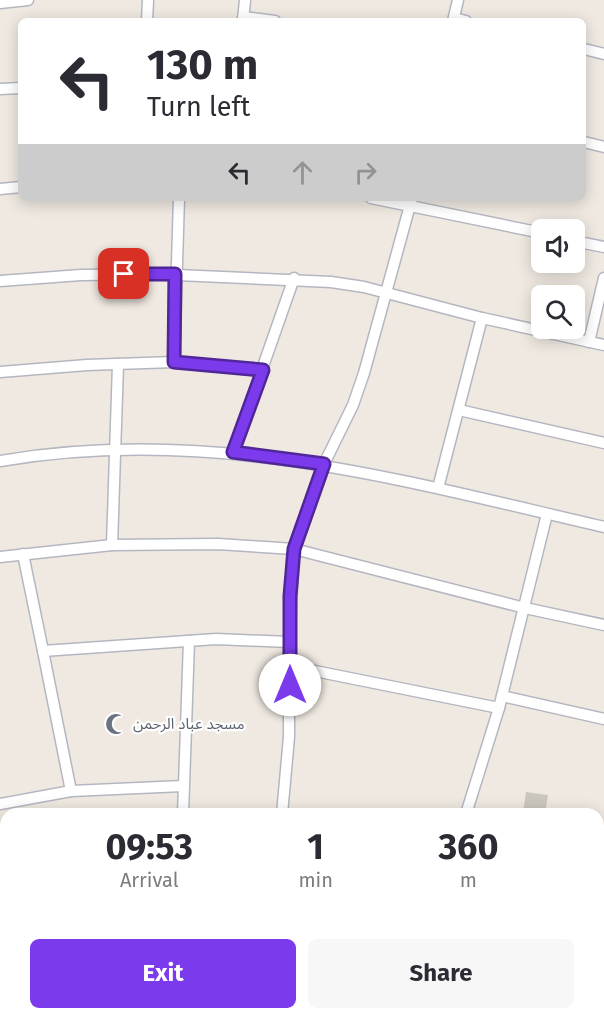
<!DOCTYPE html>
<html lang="en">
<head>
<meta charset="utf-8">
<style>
  :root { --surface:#fff; --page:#f7f7f7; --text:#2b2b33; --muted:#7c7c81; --accent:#7c3aed }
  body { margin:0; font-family:"Fira Sans","Noto Sans Arabic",sans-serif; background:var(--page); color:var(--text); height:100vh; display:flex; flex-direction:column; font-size:22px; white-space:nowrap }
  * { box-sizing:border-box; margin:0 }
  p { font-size:20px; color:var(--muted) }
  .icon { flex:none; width:33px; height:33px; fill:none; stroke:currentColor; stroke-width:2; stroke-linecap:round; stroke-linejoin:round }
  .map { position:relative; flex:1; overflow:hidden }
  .drawer { position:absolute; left:0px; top:808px; width:604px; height:212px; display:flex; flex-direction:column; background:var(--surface); border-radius:18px 18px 0 0; box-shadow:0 3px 15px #0003 }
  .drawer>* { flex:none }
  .hud { position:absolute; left:18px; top:18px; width:568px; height:183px; border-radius:9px; box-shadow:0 3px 15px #0003; background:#fff; color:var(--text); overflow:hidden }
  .controls { position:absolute; left:531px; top:219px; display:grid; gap:12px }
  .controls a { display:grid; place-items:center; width:54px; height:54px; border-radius:9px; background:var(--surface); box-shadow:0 3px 15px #0003; font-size:30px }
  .pin { position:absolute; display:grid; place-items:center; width:51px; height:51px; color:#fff; margin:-26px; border-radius:12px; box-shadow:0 3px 9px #0006 }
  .me { position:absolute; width:66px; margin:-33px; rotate:0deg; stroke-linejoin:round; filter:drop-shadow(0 0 4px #0008) }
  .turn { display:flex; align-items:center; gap:21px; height:126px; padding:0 30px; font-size:27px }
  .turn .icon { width:78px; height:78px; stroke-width:2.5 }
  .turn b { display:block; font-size:42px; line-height:51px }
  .lanes { display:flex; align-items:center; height:57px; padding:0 30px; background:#0003; justify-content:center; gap:30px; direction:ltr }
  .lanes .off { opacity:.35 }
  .eta { display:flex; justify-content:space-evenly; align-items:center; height:102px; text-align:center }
  .eta b { font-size:36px; font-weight:700; line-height:42px }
  .action { display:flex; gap:12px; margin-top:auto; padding:12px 30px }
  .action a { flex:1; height:69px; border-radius:9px; background:var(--accent); color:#fff; font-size:24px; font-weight:700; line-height:69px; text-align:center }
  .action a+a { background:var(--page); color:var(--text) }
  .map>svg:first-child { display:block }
  .building { fill:#cbc7bf }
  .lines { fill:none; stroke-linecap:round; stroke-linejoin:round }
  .minor-casing { stroke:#b4b7c1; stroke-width:13 }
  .minor { stroke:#fff; stroke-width:10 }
  .route-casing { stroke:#51269a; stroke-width:15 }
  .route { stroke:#7c3aed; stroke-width:10 }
  .labels { text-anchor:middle; stroke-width:4.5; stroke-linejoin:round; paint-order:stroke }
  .worship-label { font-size:15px; fill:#5b616d; stroke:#fff; text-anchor:start }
</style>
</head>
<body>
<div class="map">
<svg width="604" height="1019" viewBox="0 0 604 1019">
  <rect width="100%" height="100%" fill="#efe9e1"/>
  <polygon class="building" points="526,792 548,795 545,814 523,813"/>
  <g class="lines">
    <defs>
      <g id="minor">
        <polyline points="0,3 28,0"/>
        <polyline points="243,17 275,21"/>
        <polyline points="454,18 466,21"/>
        <polyline points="147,21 148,0"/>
        <polyline points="243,21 245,0"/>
        <polyline points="453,21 458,0"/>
        <polyline points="584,49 604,54"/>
        <polyline points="0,89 21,88"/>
        <polyline points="584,142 604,147"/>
        <polyline points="0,189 21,187"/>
        <polyline points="371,198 542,233"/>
        <polyline points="574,241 604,247"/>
        <polyline points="0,281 81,275 155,274 331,282 364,287 482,318 604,345"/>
        <polyline points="589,342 604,278"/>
        <polyline points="174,362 179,198"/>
        <polyline points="0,372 87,365 174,362 263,371"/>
        <polyline points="459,410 604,443"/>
        <polyline points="233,452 294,278"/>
        <path d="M0,461C210,425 401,480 604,527"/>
        <polyline points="438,488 482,318"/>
        <polyline points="112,545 118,364"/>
        <polyline points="23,554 43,651 216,639 289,642"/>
        <polyline points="0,557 112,545 218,544 294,549 525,608 604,625"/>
        <polyline points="43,651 71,791"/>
        <polyline points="290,666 499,708"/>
        <polyline points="502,696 604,719"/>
        <polyline points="0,804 71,791 183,786"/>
        <polyline points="183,814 189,641"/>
        <polyline points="282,814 289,737 289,642 294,549 324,464 353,405 364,373 412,198"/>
        <polyline points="466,814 499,708 547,514"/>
        <polyline points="0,895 6,894"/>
        <polyline points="598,913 604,913"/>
        <polyline points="598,1006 604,1006"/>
        <polyline points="110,1014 111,1019"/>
        <polyline points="156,1014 157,1019"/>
        <polyline points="204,1014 205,1019"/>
        <polyline points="245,1014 245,1019"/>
        <polyline points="296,1014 297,1019"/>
        <polyline points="537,1014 537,1019"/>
        <polyline points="253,1019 285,1014"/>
        <polyline points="360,1019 360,1014"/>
        <polyline points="442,1019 465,1014"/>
      </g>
    </defs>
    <use href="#minor" class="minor-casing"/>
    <use href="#minor" class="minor"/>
  </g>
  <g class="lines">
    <defs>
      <polyline id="route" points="124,274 175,274 174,362 263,370 233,452 324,464 294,549 290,596 290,685"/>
    </defs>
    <use href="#route" class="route-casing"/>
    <use href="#route" class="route"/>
  </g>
  <defs>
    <symbol id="mosque-bare" viewBox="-9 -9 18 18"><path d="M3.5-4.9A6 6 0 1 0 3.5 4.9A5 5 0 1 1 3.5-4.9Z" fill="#6b7280" stroke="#fff" stroke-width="2.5" paint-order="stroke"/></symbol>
  </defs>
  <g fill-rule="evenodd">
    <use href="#mosque-bare" x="101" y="709" width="30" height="30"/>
  </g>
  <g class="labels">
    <g class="worship-label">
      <text x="133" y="729">مسجد عباد الرحمن</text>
    </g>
  </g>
</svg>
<div class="controls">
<a><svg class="icon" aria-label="sound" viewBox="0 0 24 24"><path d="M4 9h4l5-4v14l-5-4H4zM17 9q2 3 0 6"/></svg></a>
<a><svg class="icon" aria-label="search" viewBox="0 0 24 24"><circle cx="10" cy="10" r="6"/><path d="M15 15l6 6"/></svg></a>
</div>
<div class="pin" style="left:124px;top:274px;background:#d93025"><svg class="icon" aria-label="arrive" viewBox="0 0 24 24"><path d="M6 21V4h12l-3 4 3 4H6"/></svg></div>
<svg class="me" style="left:290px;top:685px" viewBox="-20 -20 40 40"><circle r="19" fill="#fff"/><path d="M0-13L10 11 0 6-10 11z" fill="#7c3aed"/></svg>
<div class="hud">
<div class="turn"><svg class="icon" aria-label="left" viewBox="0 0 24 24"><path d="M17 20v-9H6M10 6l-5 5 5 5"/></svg><div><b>130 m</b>Turn left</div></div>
<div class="lanes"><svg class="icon" aria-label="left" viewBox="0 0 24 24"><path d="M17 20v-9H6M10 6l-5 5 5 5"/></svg><svg class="icon off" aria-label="ahead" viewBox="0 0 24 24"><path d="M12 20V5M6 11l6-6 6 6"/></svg><svg class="icon off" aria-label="right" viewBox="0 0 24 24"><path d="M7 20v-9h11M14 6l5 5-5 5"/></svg></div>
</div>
<section class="drawer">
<div class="eta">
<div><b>09:53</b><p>Arrival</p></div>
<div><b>1</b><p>min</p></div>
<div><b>360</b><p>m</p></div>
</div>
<div class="action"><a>Exit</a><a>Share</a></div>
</section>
</div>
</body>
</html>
